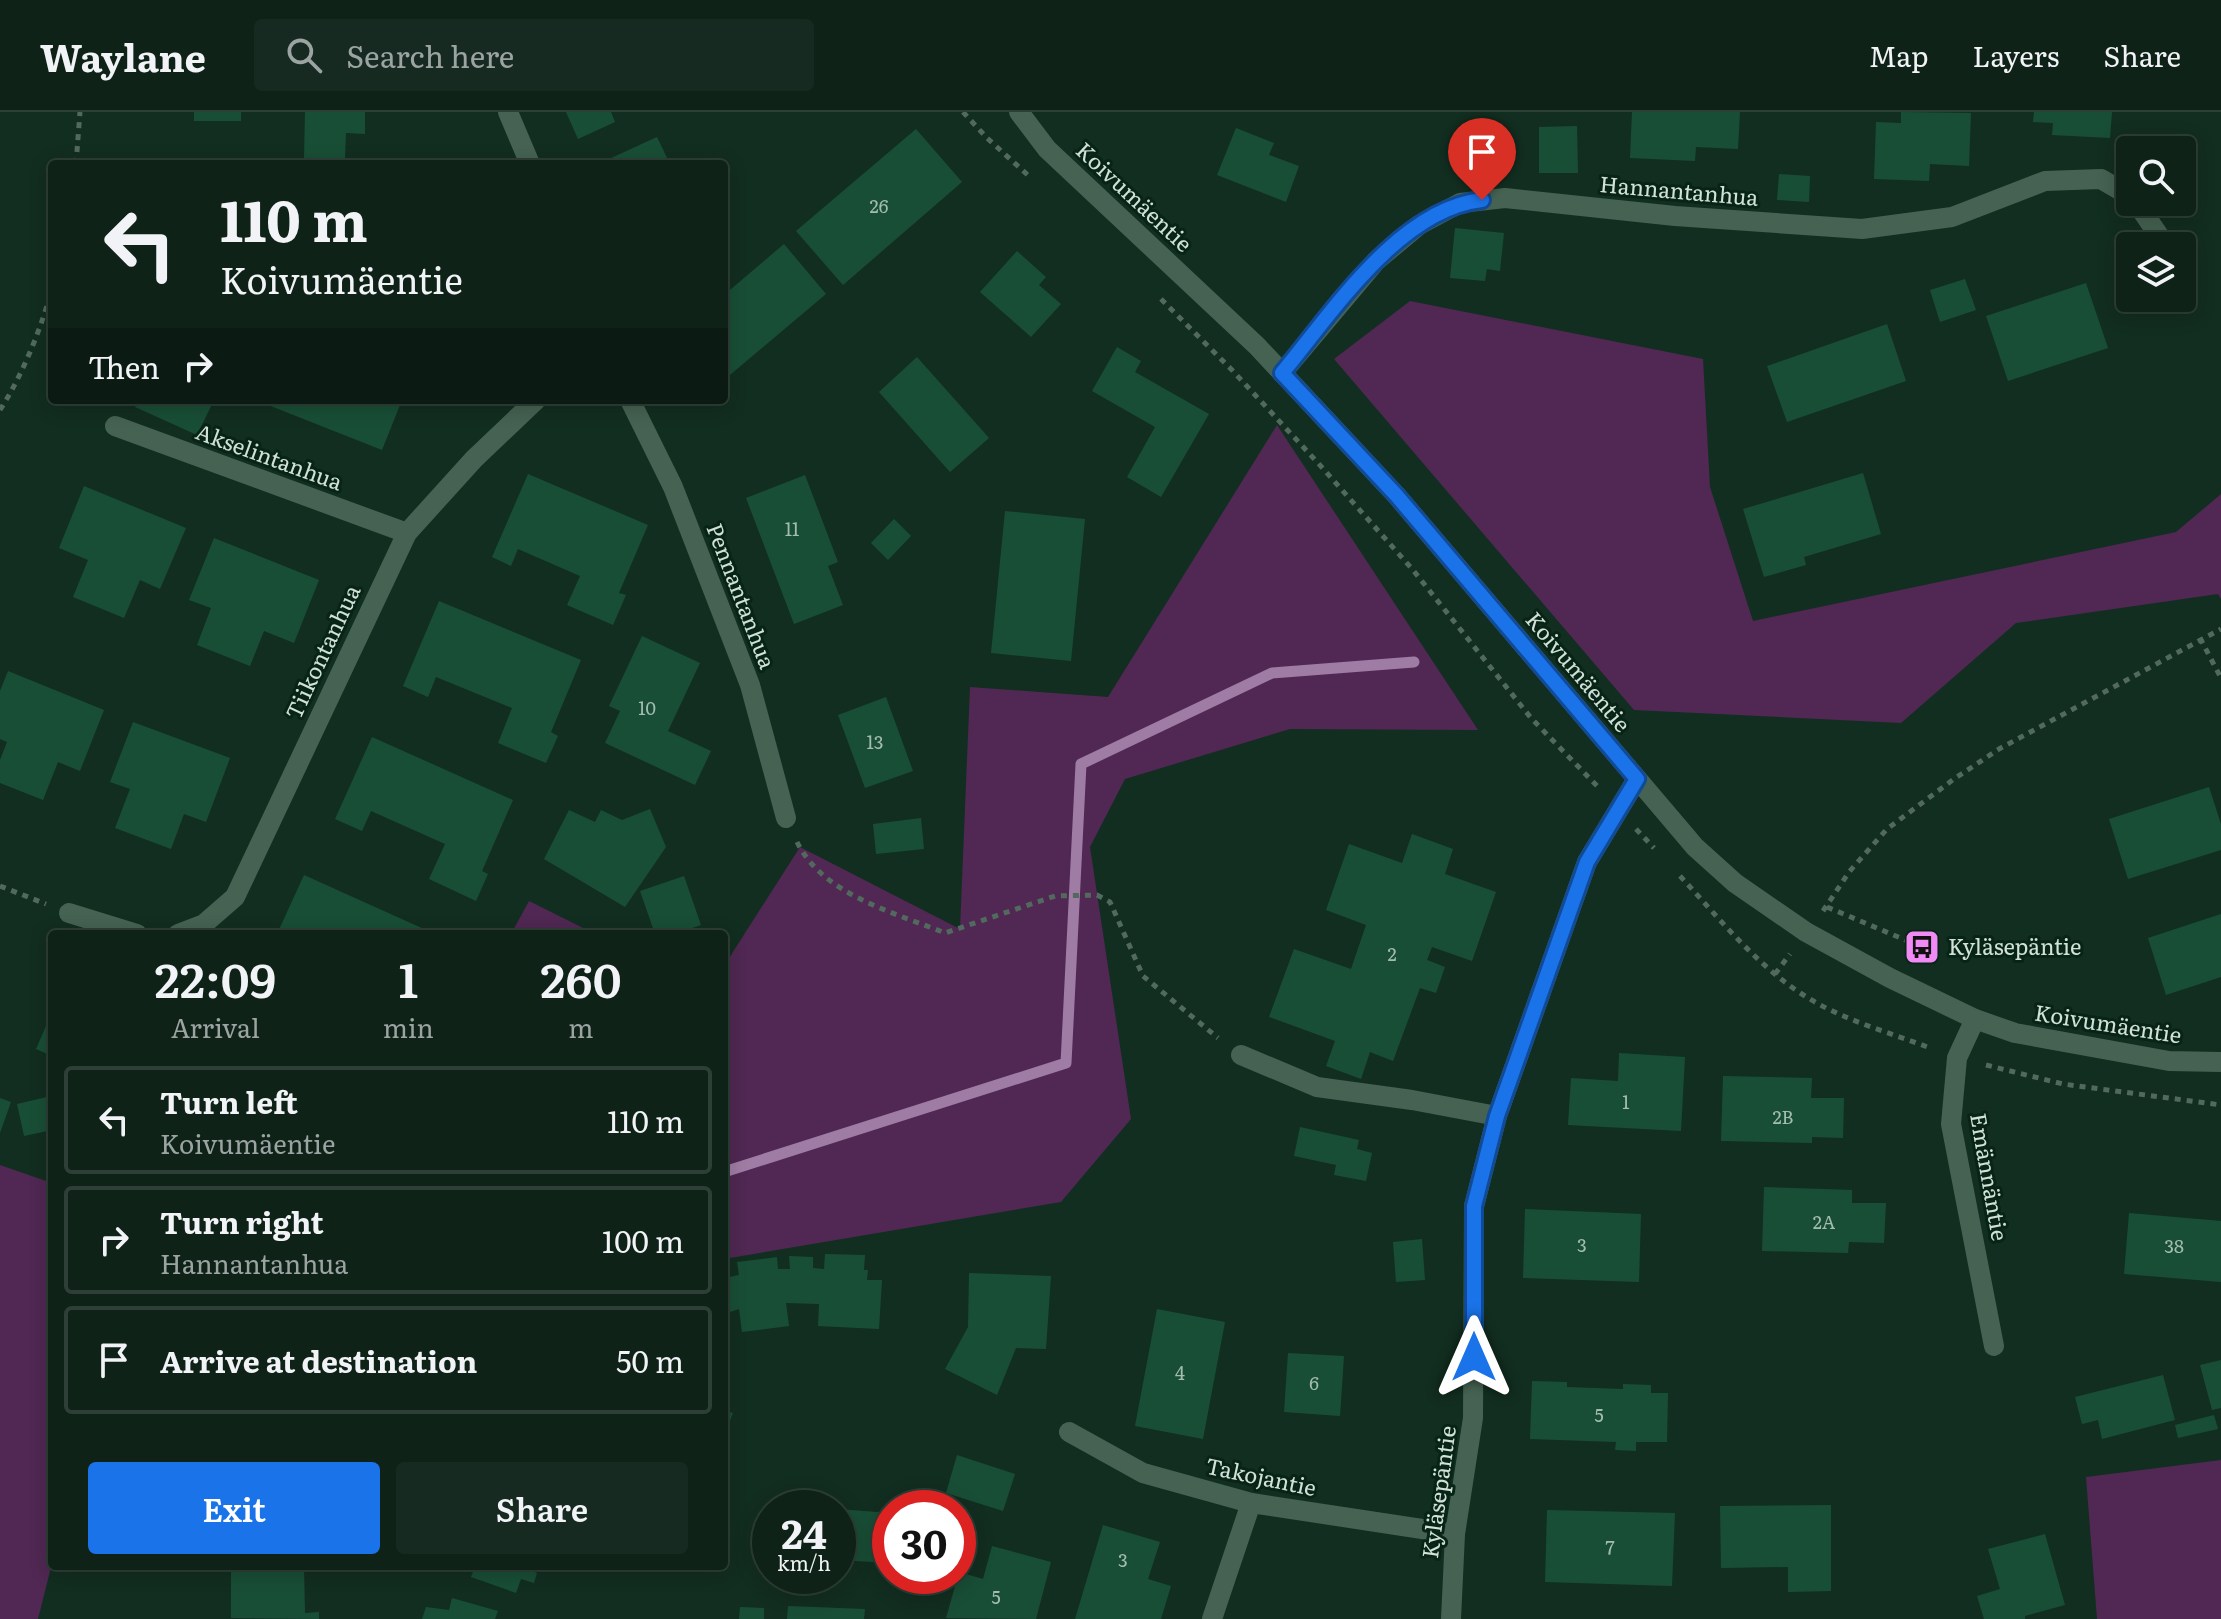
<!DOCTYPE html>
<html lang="en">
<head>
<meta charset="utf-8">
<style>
  :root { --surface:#0e2218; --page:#172a21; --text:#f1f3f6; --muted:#9ba4a2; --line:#2e3f37; --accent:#1a73e8 }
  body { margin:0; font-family:Literata,serif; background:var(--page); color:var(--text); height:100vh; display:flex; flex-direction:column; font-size:30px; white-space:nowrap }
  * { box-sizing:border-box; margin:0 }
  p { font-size:26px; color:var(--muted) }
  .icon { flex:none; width:44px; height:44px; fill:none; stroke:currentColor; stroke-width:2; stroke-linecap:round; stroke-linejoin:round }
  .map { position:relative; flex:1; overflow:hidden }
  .details { position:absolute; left:48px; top:818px; width:680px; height:640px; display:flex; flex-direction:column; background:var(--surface); border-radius:8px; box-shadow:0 4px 20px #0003,0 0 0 2px var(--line) }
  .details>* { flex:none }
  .banner { position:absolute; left:48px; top:48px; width:680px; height:244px; border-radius:8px; box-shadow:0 4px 20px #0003,0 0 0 2px var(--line); background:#0e2218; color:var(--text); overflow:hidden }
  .buttons { position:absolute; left:2116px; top:24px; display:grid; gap:16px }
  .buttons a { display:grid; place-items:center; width:80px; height:80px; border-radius:8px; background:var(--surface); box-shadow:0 4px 20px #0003,0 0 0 2px var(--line); font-size:40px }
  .speed { position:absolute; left:752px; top:1378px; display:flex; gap:16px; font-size:40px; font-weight:700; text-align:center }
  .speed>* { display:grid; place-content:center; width:104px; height:104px; border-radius:50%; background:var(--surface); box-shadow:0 4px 20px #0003,0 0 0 2px var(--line); line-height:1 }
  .speed small { font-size:20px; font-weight:400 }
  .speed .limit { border:12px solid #d22; background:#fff; color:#111 }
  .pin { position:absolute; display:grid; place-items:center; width:68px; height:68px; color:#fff; margin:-82px -34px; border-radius:50% 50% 50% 0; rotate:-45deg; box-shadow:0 0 8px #0007 }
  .pin .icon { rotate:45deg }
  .me { position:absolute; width:88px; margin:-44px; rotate:0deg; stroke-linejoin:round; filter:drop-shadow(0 0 6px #0008) }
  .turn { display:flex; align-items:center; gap:28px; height:168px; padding:0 40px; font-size:36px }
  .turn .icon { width:104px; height:104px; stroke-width:2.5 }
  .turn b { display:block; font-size:56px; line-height:68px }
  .then { display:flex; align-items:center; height:76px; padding:0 40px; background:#0003; gap:16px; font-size:30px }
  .eta { display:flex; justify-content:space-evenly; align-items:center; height:136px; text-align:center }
  .eta b { font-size:48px; font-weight:600; line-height:56px }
  .button { display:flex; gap:16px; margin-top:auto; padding:16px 40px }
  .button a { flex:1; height:92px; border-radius:8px; background:var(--accent); color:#fff; font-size:32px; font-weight:600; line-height:92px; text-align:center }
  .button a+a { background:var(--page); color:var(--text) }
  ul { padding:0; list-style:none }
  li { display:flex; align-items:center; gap:24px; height:108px; margin:0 16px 12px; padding:0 24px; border:4px solid var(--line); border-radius:8px }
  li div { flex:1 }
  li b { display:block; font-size:30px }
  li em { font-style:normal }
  header { display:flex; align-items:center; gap:48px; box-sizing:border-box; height:112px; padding:0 40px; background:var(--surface); border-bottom:2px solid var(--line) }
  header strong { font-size:38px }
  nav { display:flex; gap:44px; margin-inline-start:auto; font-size:28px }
  .search { width:560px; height:72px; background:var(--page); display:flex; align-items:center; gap:20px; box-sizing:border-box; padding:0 28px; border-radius:8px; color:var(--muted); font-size:30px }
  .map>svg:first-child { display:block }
  .green { fill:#502853 }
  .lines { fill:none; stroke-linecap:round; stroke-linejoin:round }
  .stream { stroke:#9f7ca4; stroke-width:11 }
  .building { fill:#194e36 }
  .path { stroke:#526a5e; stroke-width:5; stroke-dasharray:6 6; stroke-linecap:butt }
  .minor { stroke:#456252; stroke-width:20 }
  .route-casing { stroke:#114b97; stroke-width:20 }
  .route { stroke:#1a73e8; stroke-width:14 }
  .labels { text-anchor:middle; stroke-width:6; stroke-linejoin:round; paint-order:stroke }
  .number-label { font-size:18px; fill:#a3bcb0 }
  .street-label { font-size:22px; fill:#d1e1d8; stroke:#072417 }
  .poi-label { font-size:22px; fill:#d1e1d8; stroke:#072417; text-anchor:start }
</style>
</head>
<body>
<header>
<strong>Waylane</strong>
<div class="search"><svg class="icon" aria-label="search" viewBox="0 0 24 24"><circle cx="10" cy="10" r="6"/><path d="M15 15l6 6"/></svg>Search here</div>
<nav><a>Map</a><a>Layers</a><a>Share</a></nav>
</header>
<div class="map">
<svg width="2221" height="1507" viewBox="0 0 2221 1507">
  <rect width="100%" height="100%" fill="#122e20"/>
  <g class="green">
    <polygon points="1410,189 1703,247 1710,375 1753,509 2176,420 2221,382 2221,487 2218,482 2016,511 1901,611 1634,598 1334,247"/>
    <polygon points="1277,313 1478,618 1290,617 1125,667 1090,735 1131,1007 1061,1090 724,1147 724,854 800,735 960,817 970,575 1108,585"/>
    <polygon points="529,789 595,822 511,822"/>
    <polygon points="0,1053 52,1071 52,1451 38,1507 0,1507"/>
    <polygon points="2221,1348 2221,1507 2097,1507 2086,1365"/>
  </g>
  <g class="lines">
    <polyline class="stream" points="724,1060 1066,951 1081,652 1272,561 1414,550"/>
  </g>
  <g class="building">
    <rect x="194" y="0" width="47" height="9"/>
    <polygon points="305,0 365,0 365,22 346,21 345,46 304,46"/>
    <polygon points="566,0 611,0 615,10 578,27"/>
    <polygon points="1632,0 1740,0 1738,37 1696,35 1695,49 1630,46"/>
    <polygon points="1901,0 1971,1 1969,54 1930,52 1929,69 1874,67 1876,10 1901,11"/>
    <polygon points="2034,0 2112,0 2110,26 2052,23 2053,11 2033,10"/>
    <polygon points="1577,14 1578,61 1539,61 1539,15"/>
    <polygon points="1236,16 1274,31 1269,43 1299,54 1286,90 1217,63"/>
    <polygon points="916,17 962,70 843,173 796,119"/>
    <polygon points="657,25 670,52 598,52"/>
    <polygon points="1779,62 1810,64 1809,90 1777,88"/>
    <polygon points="1455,116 1504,121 1500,159 1487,157 1485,169 1450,166"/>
    <polygon points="784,132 826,182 724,268 724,183"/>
    <polygon points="1017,139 1046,165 1039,173 1061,192 1031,225 980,180"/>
    <polygon points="1965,167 1976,198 1940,210 1930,178"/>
    <polygon points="2086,171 2108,236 2008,269 1986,204"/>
    <polygon points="1887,212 1906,269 1787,310 1767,254"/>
    <polygon points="1117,235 1141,249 1135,260 1209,302 1161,385 1127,365 1155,315 1092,279"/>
    <polygon points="917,245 989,326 950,360 879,280"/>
    <polygon points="139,288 214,288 197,323 135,295"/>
    <polygon points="264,288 402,288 382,338 263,291"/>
    <polygon points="1863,361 1881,422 1804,445 1806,453 1764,465 1743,397"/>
    <polygon points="528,362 648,413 619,481 626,483 613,513 567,493 580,464 518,437 511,454 492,445"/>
    <polygon points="805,363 838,450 828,454 843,493 794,512 746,386"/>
    <polygon points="84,374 186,416 160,477 140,468 124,506 73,485 88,448 59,436"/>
    <polygon points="1005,399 1085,407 1071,549 991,541"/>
    <polygon points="894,407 911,424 888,448 871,431"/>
    <polygon points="214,426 319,468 294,531 264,519 250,554 197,533 211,496 189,488"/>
    <polygon points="439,489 581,548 551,620 558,624 546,651 498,631 512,596 436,565 428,585 403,574"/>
    <polygon points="642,524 700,551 668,619 711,639 695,673 605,631 620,599 609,594"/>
    <polygon points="8,559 104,598 80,659 58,650 43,688 0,671 0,648 7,630 0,627 0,579"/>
    <polygon points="886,585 913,659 865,676 838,603"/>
    <polygon points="133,610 230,646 206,710 184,702 171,737 115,716 130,677 110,670"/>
    <polygon points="372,625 513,688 482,759 488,762 476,789 429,767 445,732 371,699 362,719 335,707"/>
    <polygon points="2209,675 2221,712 2221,738 2128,767 2109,707"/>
    <polygon points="650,697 666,735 625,795 544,747 569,698 595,710 601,698 622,708"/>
    <polygon points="921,706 924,737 876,742 873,712"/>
    <polygon points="1412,722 1453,737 1445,762 1496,780 1472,849 1432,835 1427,848 1445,855 1436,881 1420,876 1393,949 1370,940 1361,967 1326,954 1335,929 1269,905 1294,837 1351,857 1366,813 1326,798 1349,732 1402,751"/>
    <polygon points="304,763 435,822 277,822"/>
    <polygon points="684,764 701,813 674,822 655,822 640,779"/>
    <polygon points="2221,802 2221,865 2166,883 2148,826"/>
    <polygon points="52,900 52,944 36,937"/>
    <polygon points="1619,941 1685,945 1681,1019 1568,1013 1571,966 1618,969"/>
    <polygon points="1723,964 1812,966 1811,986 1844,986 1843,1026 1812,1025 1812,1031 1721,1029"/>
    <polygon points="51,984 52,1018 24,1024 17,992"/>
    <polygon points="0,986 11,990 0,1021"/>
    <polygon points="1300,1015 1359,1028 1357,1037 1372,1041 1366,1069 1334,1063 1336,1053 1294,1044"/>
    <polygon points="1764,1075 1852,1078 1852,1091 1886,1091 1884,1131 1849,1130 1848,1141 1762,1139"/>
    <polygon points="1525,1097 1641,1102 1639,1170 1523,1166"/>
    <polygon points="2129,1101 2221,1109 2221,1170 2124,1162"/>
    <polygon points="1422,1127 1425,1168 1396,1170 1393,1130"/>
    <polygon points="825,1142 865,1143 864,1158 868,1158 867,1168 882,1168 879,1217 818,1214 819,1192 786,1191 789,1214 742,1220 739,1197 724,1202 724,1166 739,1163 737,1150 777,1145 778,1157 790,1157 789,1144 813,1145 813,1156 824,1157"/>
    <polygon points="969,1161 1051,1164 1046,1237 1016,1236 997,1283 945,1257 968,1215"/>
    <polygon points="1157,1197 1225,1210 1203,1327 1135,1314"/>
    <polygon points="1288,1241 1344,1244 1340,1304 1284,1300"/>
    <polygon points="2221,1248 2221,1296 2212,1298 2200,1253"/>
    <polygon points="2163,1263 2175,1308 2102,1327 2098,1308 2082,1312 2075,1285"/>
    <polygon points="1532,1269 1567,1270 1567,1275 1623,1277 1623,1272 1651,1273 1651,1281 1668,1281 1667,1330 1636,1330 1636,1339 1615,1338 1616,1330 1530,1327"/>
    <polygon points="724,1298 733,1301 724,1325"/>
    <polygon points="2214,1303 2218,1317 2178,1326 2175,1313"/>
    <polygon points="957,1343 1015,1362 1003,1399 946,1381"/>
    <polygon points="1831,1393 1831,1479 1788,1480 1788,1455 1721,1456 1720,1394"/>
    <polygon points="838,1397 890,1401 890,1451 838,1448"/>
    <polygon points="1547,1398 1675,1401 1672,1474 1545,1470"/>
    <polygon points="1103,1413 1160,1430 1148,1467 1171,1474 1161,1507 1075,1507"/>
    <polygon points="2045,1422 2065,1493 2025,1504 2025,1507 1984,1507 1977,1484 2000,1477 1988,1437"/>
    <polygon points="992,1434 1051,1450 1036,1507 946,1506 959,1460 983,1467"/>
    <polygon points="231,1454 304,1454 305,1501 319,1500 319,1507 231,1506"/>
    <polygon points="475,1454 525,1454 524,1456 537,1461 534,1471 521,1467 516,1481 471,1465"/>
    <polygon points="452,1486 498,1499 495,1507 422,1507 426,1495 449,1498"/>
    <polygon points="788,1494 865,1497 864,1507 787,1507"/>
    <polygon points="740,1495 764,1496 764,1507 739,1507"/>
  </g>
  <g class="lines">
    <g class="path">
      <polyline points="963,0 987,26 1031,66"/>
      <polyline points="76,52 80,0"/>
      <polyline points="1161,187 1232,258 1318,351 1413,458 1531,606 1600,677"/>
      <path d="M0,298C22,264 42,215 52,176"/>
      <polyline points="2200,526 2221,566"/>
      <polyline points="1636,717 1654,736"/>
      <path d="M797,730C823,783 893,800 945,821L1055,784L1097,783L1110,790L1143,864L1218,926"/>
      <path d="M1680,764C1720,807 1759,857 1810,887C1846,909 1891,921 1930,936"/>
      <polyline points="0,774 46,792"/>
      <polyline points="1827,795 1922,835"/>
      <polyline points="1823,799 1849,760 1887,717 1954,667 1999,637 2221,517"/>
      <polyline points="1775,862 1790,842"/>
      <polyline points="1986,953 2063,972 2221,993"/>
    </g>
    <g class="minor">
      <polyline points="508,0 530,52"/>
      <polyline points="1019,0 1047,37 1257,234 1397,384 1695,735 1735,771 1806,820 1890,866 1975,907 2015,921 2169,949 2221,950"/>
      <polyline points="2136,90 2166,134"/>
      <polyline points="1282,261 1376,149 1419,113 1460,91 1505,86 1675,104 1862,117 1952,105 2045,69 2101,67 2130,84"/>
      <polyline points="630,288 673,375 750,573 786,706"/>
      <polyline points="115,314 407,421"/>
      <polyline points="69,801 137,822"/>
      <polyline points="178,822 204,812 235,785 407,421 474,347 536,288"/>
      <polyline points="1975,907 1957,946 1951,1012 1994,1234"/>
      <polyline points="1241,943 1317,975 1412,988 1497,1004"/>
      <polyline points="1069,1320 1143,1361 1251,1391 1455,1422"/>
      <polyline points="1212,1507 1251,1391"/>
      <polyline points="1451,1507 1455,1422 1473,1306 1474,1094 1497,1004 1587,750 1637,667"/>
    </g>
  </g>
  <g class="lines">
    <defs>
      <path id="route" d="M1474,1245V1094L1497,1004L1587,750L1637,667L1397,384L1282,261C1332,201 1399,97 1482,88"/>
    </defs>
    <use href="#route" class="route-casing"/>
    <use href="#route" class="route"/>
  </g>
  <defs>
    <symbol id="bus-square" viewBox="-11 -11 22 22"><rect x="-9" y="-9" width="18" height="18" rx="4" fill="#f08bf6" stroke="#072417"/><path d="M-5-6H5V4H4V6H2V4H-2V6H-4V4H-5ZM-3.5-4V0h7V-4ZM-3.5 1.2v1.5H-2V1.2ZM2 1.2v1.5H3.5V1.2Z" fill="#111"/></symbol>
  </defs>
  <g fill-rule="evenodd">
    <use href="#bus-square" x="1902" y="815" width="40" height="40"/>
  </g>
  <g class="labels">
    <g class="number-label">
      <text x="879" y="101">26</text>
      <text x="792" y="424">11</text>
      <text x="647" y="603">10</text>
      <text x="875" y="637">13</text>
      <text x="1392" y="849">2</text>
      <text x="1626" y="997">1</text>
      <text x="1783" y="1012">2B</text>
      <text x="1824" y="1117">2A</text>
      <text x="1582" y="1140">3</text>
      <text x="2174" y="1141">38</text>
      <text x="1180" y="1268">4</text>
      <text x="1314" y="1278">6</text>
      <text x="1599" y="1310">5</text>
      <text x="1610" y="1442">7</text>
      <text x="1123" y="1455">3</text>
      <text x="996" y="1492">5</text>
    </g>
    <g class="street-label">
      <text transform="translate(1679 79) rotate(5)" y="8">Hannantanhua</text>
      <text transform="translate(1134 85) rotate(43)" y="8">Koivumäentie</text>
      <text transform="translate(269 345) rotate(20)" y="8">Akselintanhua</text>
      <text transform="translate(741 484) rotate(69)" y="8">Pennantanhua</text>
      <text transform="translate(323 540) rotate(-65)" y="8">Tiikontanhua</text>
      <text transform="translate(1578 560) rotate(50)" y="8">Koivumäentie</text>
      <text transform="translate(2108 912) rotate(9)" y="8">Koivumäentie</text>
      <text transform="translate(1989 1065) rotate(80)" y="8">Emännäntie</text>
      <text transform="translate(1261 1365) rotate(12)" y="8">Takojantie</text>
      <text transform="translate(1439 1380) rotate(-82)" y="8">Kyläsepäntie</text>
    </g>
    <g class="poi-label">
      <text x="1948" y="843">Kyläsepäntie</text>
    </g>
  </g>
</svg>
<div class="buttons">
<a><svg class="icon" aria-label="search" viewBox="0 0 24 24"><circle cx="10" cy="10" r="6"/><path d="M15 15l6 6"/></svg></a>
<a><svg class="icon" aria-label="layers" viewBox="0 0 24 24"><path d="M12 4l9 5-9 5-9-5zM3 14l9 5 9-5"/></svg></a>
</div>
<div class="speed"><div>24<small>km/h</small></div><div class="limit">30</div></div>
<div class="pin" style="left:1482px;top:88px;background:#d93025"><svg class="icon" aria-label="arrive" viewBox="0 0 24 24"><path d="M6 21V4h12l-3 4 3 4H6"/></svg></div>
<svg class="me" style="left:1474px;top:1245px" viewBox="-20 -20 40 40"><path d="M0-17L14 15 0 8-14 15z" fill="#1a73e8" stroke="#fff" stroke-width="4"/></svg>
<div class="banner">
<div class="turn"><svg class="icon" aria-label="left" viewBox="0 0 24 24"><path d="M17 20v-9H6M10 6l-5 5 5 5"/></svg><div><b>110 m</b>Koivumäentie</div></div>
<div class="then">Then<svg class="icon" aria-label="right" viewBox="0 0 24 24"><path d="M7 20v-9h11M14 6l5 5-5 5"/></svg></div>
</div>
<section class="details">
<div class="eta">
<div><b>22:09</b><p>Arrival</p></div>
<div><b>1</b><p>min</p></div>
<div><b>260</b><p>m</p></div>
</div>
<ul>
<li><svg class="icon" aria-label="left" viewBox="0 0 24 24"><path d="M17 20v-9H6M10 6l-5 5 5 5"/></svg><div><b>Turn left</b><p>Koivumäentie</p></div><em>110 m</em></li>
<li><svg class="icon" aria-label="right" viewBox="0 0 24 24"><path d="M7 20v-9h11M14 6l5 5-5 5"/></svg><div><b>Turn right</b><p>Hannantanhua</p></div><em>100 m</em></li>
<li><svg class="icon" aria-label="arrive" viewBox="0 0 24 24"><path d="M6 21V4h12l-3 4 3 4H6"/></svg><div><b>Arrive at destination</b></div><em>50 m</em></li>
</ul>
<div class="button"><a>Exit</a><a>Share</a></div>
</section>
</div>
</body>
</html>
